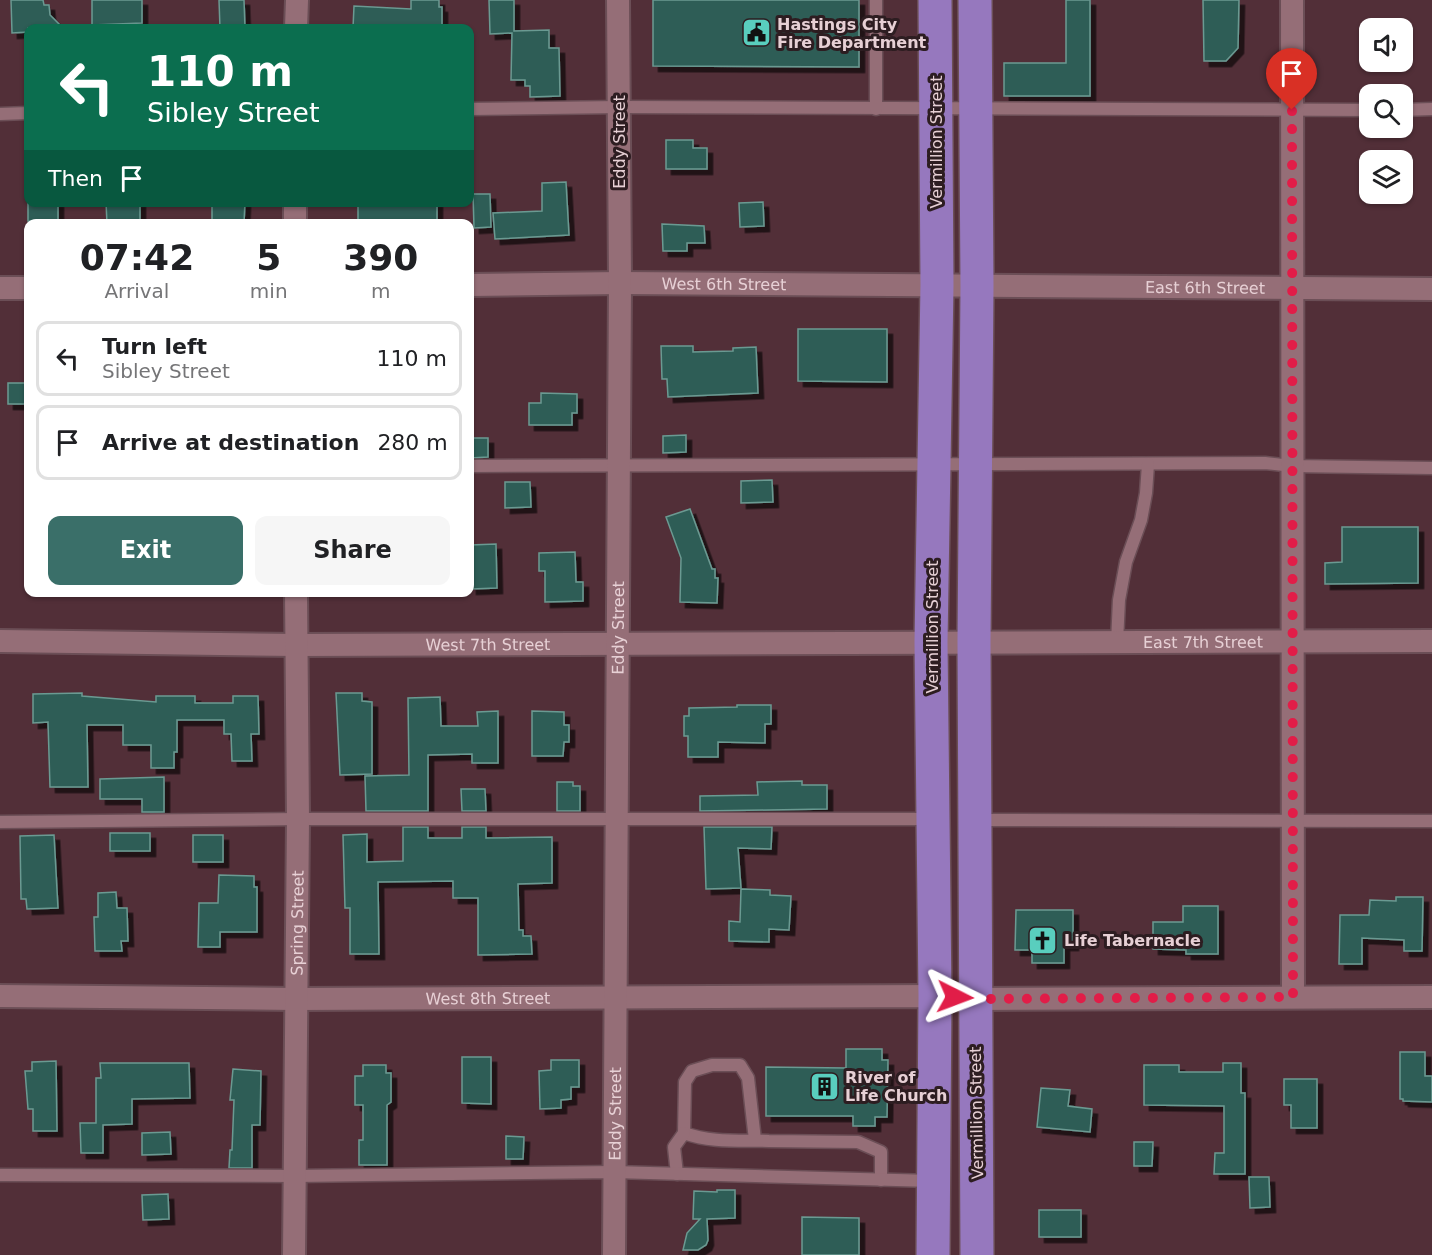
<!DOCTYPE html>
<html lang="en">
<head>
<meta charset="utf-8">
<style>
  :root { --surface:#fff; --page:#f6f6f6; --text:#202124; --muted:#757577; --line:#e0e0e0; --accent:#3a6f69 }
  body { margin:0; font-family:"DejaVu Sans",sans-serif; background:var(--page); color:var(--text); height:100vh; display:flex; flex-direction:column; font-size:22px; white-space:nowrap }
  * { box-sizing:border-box; margin:0 }
  p { font-size:20px; color:var(--muted) }
  .icon { flex:none; width:33px; height:33px; fill:none; stroke:currentColor; stroke-width:2; stroke-linecap:round; stroke-linejoin:round }
  .map { position:relative; flex:1; overflow:hidden }
  .side { position:absolute; left:24px; top:219px; width:450px; height:378px; display:flex; flex-direction:column; background:var(--surface); border-radius:12px; box-shadow:0 2px 4px #0004 }
  .side>* { flex:none }
  .guide { position:absolute; left:24px; top:24px; width:450px; height:183px; border-radius:12px; box-shadow:0 2px 4px #0004; background:#0b6e4f; color:#fff; overflow:hidden }
  .buttons { position:absolute; left:1359px; top:18px; display:grid; gap:12px }
  .buttons a { display:grid; place-items:center; width:54px; height:54px; border-radius:12px; background:var(--surface); box-shadow:0 2px 4px #0004; font-size:30px }
  .pin { position:absolute; display:grid; place-items:center; width:51px; height:51px; color:#fff; margin:-62px -26px; border-radius:50% 50% 50% 0; rotate:-45deg; box-shadow:0 0 6px #0007 }
  .pin .icon { rotate:45deg }
  .me { position:absolute; width:66px; margin:-33px; rotate:93deg; stroke-linejoin:round; filter:drop-shadow(0 0 4px #0008) }
  .turn { display:flex; align-items:center; gap:21px; height:126px; padding:0 24px; font-size:27px }
  .turn .icon { width:78px; height:78px; stroke-width:2.5 }
  .turn b { display:block; font-size:42px; line-height:51px }
  .then { display:flex; align-items:center; height:57px; padding:0 24px; background:#0003; gap:12px; font-size:22px }
  .eta { display:flex; justify-content:space-evenly; align-items:center; height:102px; text-align:center }
  .eta b { font-size:36px; font-weight:600; line-height:42px }
  .action { display:flex; gap:12px; margin-top:auto; padding:12px 24px }
  .action a { flex:1; height:69px; border-radius:12px; background:var(--accent); color:#fff; font-size:24px; font-weight:600; line-height:69px; text-align:center }
  .action a+a { background:var(--page); color:var(--text) }
  ul { padding:0; list-style:none }
  li { display:flex; align-items:center; gap:18px; height:75px; margin:0 12px 9px; padding:0 12px; border:3px solid var(--line); border-radius:12px }
  li div { flex:1 }
  li b { display:block; font-size:22px }
  li em { font-style:normal }
  .map>svg:first-child { display:block }
  .building { fill:#2f5d56; stroke:#6b9a92; stroke-width:1.5; filter:url(#shadow) }
  .lines { fill:none; stroke-linecap:round; stroke-linejoin:round }
  .lane-casing { stroke:#6b4e56; stroke-width:15 }
  .street-casing { stroke:#6b4e56; stroke-width:26 }
  .highway-casing { stroke:#6b4e56; stroke-width:36 }
  .lane { stroke:#956e77; stroke-width:12 }
  .street { stroke:#956e77; stroke-width:22 }
  .highway { stroke:#9678be; stroke-width:33 }
  .route { stroke:#e11d48; stroke-width:10; stroke-dasharray:0 18 }
  .labels { text-anchor:middle; stroke-width:6; stroke-linejoin:round; paint-order:stroke }
  .poi-label { font-size:16px; font-weight:bold; fill:#e7d0d5; stroke:#2d1d21; text-anchor:start }
  .street-label { font-size:16px; fill:#e7d0d5; stroke:#2d1d21 }
</style>
</head>
<body>
<div class="map">
<svg width="1432" height="1255" viewBox="0 0 1432 1255">
  <defs>
    <filter id="shadow"><feDropShadow dx="5.5" dy="5.5" stdDeviation="0" flood-color="#0009"/></filter>
  </defs>
  <rect width="100%" height="100%" fill="#522f38"/>
  <g class="building">
    <polygon points="11,0 43,0 44,5 49,5 50,15 63,28 28,28 28,32 12,33"/>
    <polygon points="92,0 142,0 142,23 92,25"/>
    <polygon points="219,0 244,0 245,28 220,28"/>
    <polygon points="411,0 439,0 439,7 442,7 442,28 353,28 354,6 411,9"/>
    <polygon points="489,0 514,0 514,31 549,30 549,48 559,48 560,96 530,97 530,86 525,86 525,80 511,80 512,33 490,34"/>
    <polygon points="653,0 859,0 859,67 653,66"/>
    <polygon points="1066,0 1090,0 1090,96 1004,96 1004,63 1066,63"/>
    <polygon points="1203,0 1239,0 1238,48 1226,61 1204,61"/>
    <polygon points="666,140 693,140 693,148 707,148 707,169 666,169"/>
    <polygon points="566,182 569,235 495,239 493,213 542,211 542,183"/>
    <polygon points="473,194 490,194 491,227 474,228"/>
    <polygon points="28,202 58,202 58,224 28,221"/>
    <polygon points="106,202 140,202 140,224 107,224"/>
    <polygon points="212,202 245,202 244,223 212,223"/>
    <rect x="358" y="202" width="79" height="22"/>
    <polygon points="763,202 764,226 740,227 739,203"/>
    <polygon points="662,224 704,226 705,243 687,243 687,251 663,251"/>
    <polygon points="798,329 887,329 887,382 798,381"/>
    <polygon points="661,346 693,346 693,352 733,351 733,348 756,347 758,393 668,397 667,379 662,379"/>
    <rect x="8" y="383" width="20" height="21"/>
    <polygon points="541,393 577,394 577,413 572,413 572,425 529,425 529,403 541,403"/>
    <polygon points="686,435 686,452 663,453 663,436"/>
    <polygon points="470,438 488,438 488,457 470,458"/>
    <polygon points="772,480 773,502 741,503 741,481"/>
    <polygon points="505,482 530,482 531,507 505,508"/>
    <polygon points="690,509 712,569 715,569 715,578 718,578 717,603 680,602 681,558 666,517"/>
    <polygon points="1342,527 1418,527 1418,583 1325,584 1325,563 1342,562"/>
    <polygon points="496,544 497,588 471,589 470,545"/>
    <polygon points="575,552 576,582 583,582 583,601 545,602 545,571 539,571 539,553"/>
    <polygon points="82,693 82,696 156,702 156,696 195,696 195,703 233,703 233,696 258,696 259,734 251,734 252,761 232,761 231,734 224,734 224,720 177,720 177,752 174,752 174,768 151,768 151,745 123,745 123,725 87,725 88,787 50,787 48,722 33,723 33,694"/>
    <polygon points="336,693 362,693 362,701 372,702 372,774 340,775"/>
    <polygon points="440,697 441,726 478,726 477,712 498,711 498,763 472,763 472,754 428,755 428,811 366,811 365,776 409,775 408,698"/>
    <polygon points="737,705 771,705 771,724 765,724 765,743 718,742 718,757 688,757 688,736 684,736 684,716 689,716 689,708 737,707"/>
    <polygon points="532,711 564,712 564,725 569,725 569,742 564,742 563,756 532,756"/>
    <polygon points="164,777 164,812 142,812 142,799 100,799 100,779"/>
    <polygon points="802,781 802,785 827,785 827,809 700,811 700,796 758,795 757,782"/>
    <polygon points="557,782 573,782 573,786 580,786 580,811 557,811"/>
    <polygon points="461,789 485,789 486,811 462,811"/>
    <polygon points="403,827 428,827 428,838 462,838 462,827 486,827 486,838 552,837 552,883 518,884 519,930 523,930 523,936 531,936 532,954 478,955 478,898 453,898 453,881 378,882 379,954 350,954 350,908 345,908 343,835 367,834 367,862 403,861"/>
    <polygon points="704,827 772,827 771,849 738,848 741,888 706,889"/>
    <rect x="110" y="833" width="40" height="18"/>
    <polygon points="54,835 58,908 27,909 26,899 21,899 20,836"/>
    <rect x="193" y="835" width="30" height="27"/>
    <polygon points="219,875 254,876 254,887 257,887 257,932 220,932 220,947 198,947 199,903 218,903"/>
    <polygon points="741,889 770,890 770,895 791,896 789,930 769,929 769,942 729,941 729,921 740,922"/>
    <polygon points="116,892 117,908 127,908 128,941 121,941 122,951 95,951 94,917 98,917 98,893"/>
    <polygon points="1396,897 1423,897 1422,951 1404,951 1404,940 1362,938 1362,964 1339,964 1340,915 1369,915 1370,900 1396,901"/>
    <polygon points="1183,906 1218,906 1218,954 1186,954 1186,950 1153,949 1153,922 1183,922"/>
    <polygon points="1016,910 1073,910 1073,945 1064,945 1064,963 1032,963 1032,950 1015,950"/>
    <polygon points="846,1049 882,1049 882,1060 888,1060 887,1117 875,1117 875,1126 853,1126 853,1116 766,1116 766,1067 846,1068"/>
    <polygon points="1400,1052 1425,1052 1425,1076 1432,1076 1432,1102 1403,1101 1403,1099 1400,1099"/>
    <polygon points="462,1057 491,1057 491,1104 462,1103"/>
    <polygon points="551,1060 579,1060 579,1087 571,1087 571,1099 561,1100 561,1108 540,1109 539,1071 551,1070"/>
    <polygon points="56,1061 57,1131 33,1131 33,1109 28,1109 25,1071 32,1071 32,1062"/>
    <polygon points="100,1063 189,1063 190,1098 132,1099 132,1124 103,1125 103,1153 81,1153 80,1123 96,1123 96,1078 101,1078"/>
    <polygon points="1223,1063 1241,1063 1241,1093 1245,1093 1245,1174 1214,1174 1215,1153 1224,1153 1224,1106 1144,1105 1144,1065 1179,1065 1179,1072 1223,1072"/>
    <polygon points="363,1065 386,1065 386,1073 391,1073 391,1102 387,1105 387,1165 359,1165 359,1140 363,1140 363,1105 355,1105 355,1076 363,1076"/>
    <polygon points="233,1069 261,1071 260,1125 252,1125 252,1168 229,1168 230,1150 232,1150 234,1100 230,1100"/>
    <polygon points="1284,1079 1317,1079 1317,1128 1291,1128 1291,1105 1284,1105"/>
    <polygon points="1041,1088 1070,1090 1068,1106 1092,1109 1090,1132 1037,1127"/>
    <polygon points="170,1132 171,1154 142,1155 142,1133"/>
    <polygon points="506,1136 524,1137 523,1159 506,1159"/>
    <polygon points="1134,1142 1153,1142 1152,1166 1134,1166"/>
    <polygon points="1249,1177 1269,1177 1270,1207 1250,1208"/>
    <polygon points="717,1190 735,1190 735,1218 707,1219 708,1240 706,1245 698,1250 683,1250 687,1233 700,1219 693,1219 694,1191 717,1192"/>
    <polygon points="168,1194 169,1219 143,1220 142,1195"/>
    <rect x="1039" y="1210" width="42" height="27"/>
    <polygon points="802,1217 859,1218 859,1255 802,1255"/>
  </g>
  <g class="lines">
    <defs>
      <g id="lane">
        <polyline points="470,109 620,107 1370,110"/>
        <polyline points="876,109 876,0"/>
        <polyline points="1402,110 1432,109"/>
        <polyline points="0,114 28,113"/>
        <polyline points="470,466 1265,463 1292,466 1432,468"/>
        <polyline points="1117,642 1119,600 1126,562 1141,520 1146,493 1148,464"/>
        <polyline points="977,820 1432,821"/>
        <polyline points="0,822 298,819 932,819"/>
        <path d="M755,1140L748,1078L740,1065H712L692,1071L685,1082L684,1133C711,1143 741,1140 769,1141L858,1142L881,1152V1180"/>
        <polyline points="677,1174 674,1147 684,1133"/>
        <polyline points="0,1175 295,1176 614,1172 932,1181"/>
      </g>
      <g id="street">
        <polyline points="1292,0 1293,997"/>
        <polyline points="296,28 297,0"/>
        <polyline points="295,224 295,202"/>
        <path id="s1" d="M470,285L620,283L1432,289"/>
        <polyline points="0,288 28,288"/>
        <path id="s2" d="M0,641L296,645L1432,641"/>
        <path id="s3" d="M0,996L296,999L935,996L975,999L1432,997"/>
        <path id="s4" d="M294,1255L298,819L296,592"/>
        <path id="s5" d="M614,1255L620,283L618,0"/>
      </g>
      <g id="highway">
        <polyline points="975,0 977,286 974,642 977,1255"/>
        <polyline points="933,1255 935,996 931,642 937,285 935,0"/>
      </g>
    </defs>
    <use href="#lane" class="lane-casing"/>
    <use href="#street" class="street-casing"/>
    <use href="#highway" class="highway-casing"/>
    <use href="#lane" class="lane"/>
    <use href="#street" class="street"/>
    <use href="#highway" class="highway"/>
  </g>
  <g class="lines">
    <polyline class="route" points="955,997 975,999 1293,997 1292,110"/>
  </g>
  <defs>
    <symbol id="civic-square" viewBox="-11 -11 22 22"><rect x="-9" y="-9" width="18" height="18" rx="4" fill="#59cebe" stroke="#2d1d21"/><path d="M-.6-6.5H3V-4.5H.6V-3L4-1V1h2V6H-6V1h2V-1L-.6-3ZM-1.2 2.5V6h2.4V2.5Z" fill="#111"/></symbol>
    <symbol id="church-square" viewBox="-11 -11 22 22"><rect x="-9" y="-9" width="18" height="18" rx="4" fill="#59cebe" stroke="#2d1d21"/><path d="M-1.2-6h2.4v3.5h3.3v2.4h-3.3V6h-2.4V-.1h-3.3v-2.4h3.3Z" fill="#111"/></symbol>
    <symbol id="building-square" viewBox="-11 -11 22 22"><rect x="-9" y="-9" width="18" height="18" rx="4" fill="#59cebe" stroke="#2d1d21"/><path d="M-4-6H4V6H1V3H-1V6H-4ZM-2.5-4.3h1.7v1.8h-1.7ZM.8-4.3h1.7v1.8H.8ZM-2.5-1h1.7V.8h-1.7ZM.8-1h1.7V.8H.8Z" fill="#111"/></symbol>
  </defs>
  <g fill-rule="evenodd">
    <use href="#civic-square" x="740" y="16" width="33" height="33"/>
    <use href="#church-square" x="1026" y="924" width="33" height="33"/>
    <use href="#building-square" x="808" y="1070" width="33" height="33"/>
  </g>
  <g class="labels">
    <g class="poi-label">
      <text x="777" y="30">Hastings City<tspan x="777" dy="18">Fire Department</tspan></text>
      <text x="1064" y="946">Life Tabernacle</text>
      <text x="845" y="1083">River of<tspan x="845" dy="18">Life Church</tspan></text>
    </g>
    <g class="street-label">
      <text transform="translate(619 142) rotate(-90)" y="6">Eddy Street</text>
      <text transform="translate(936 142) rotate(-90)" y="6">Vermillion Street</text>
      <text dy="6" stroke="none"><textPath href="#s1" startOffset="254">West 6th Street</textPath></text>
      <text dy="6" stroke="none"><textPath href="#s1" startOffset="735">East 6th Street</textPath></text>
      <text dy="6" stroke="none"><textPath href="#s5" startOffset="627">Eddy Street</textPath></text>
      <text transform="translate(932 627) rotate(-90)" y="6">Vermillion Street</text>
      <text dy="6" stroke="none"><textPath href="#s2" startOffset="1203">East 7th Street</textPath></text>
      <text dy="6" stroke="none"><textPath href="#s2" startOffset="488">West 7th Street</textPath></text>
      <text dy="6" stroke="none"><textPath href="#s4" startOffset="332">Spring Street</textPath></text>
      <text dy="6" stroke="none"><textPath href="#s3" startOffset="488">West 8th Street</textPath></text>
      <text dy="6" stroke="none"><textPath href="#s5" startOffset="141">Eddy Street</textPath></text>
      <text transform="translate(976 1113) rotate(-91)" y="6">Vermillion Street</text>
    </g>
  </g>
</svg>
<div class="buttons">
<a><svg class="icon" aria-label="sound" viewBox="0 0 24 24"><path d="M4 9h4l5-4v14l-5-4H4zM17 9q2 3 0 6"/></svg></a>
<a><svg class="icon" aria-label="search" viewBox="0 0 24 24"><circle cx="10" cy="10" r="6"/><path d="M15 15l6 6"/></svg></a>
<a><svg class="icon" aria-label="layers" viewBox="0 0 24 24"><path d="M12 4l9 5-9 5-9-5zM3 14l9 5 9-5"/></svg></a>
</div>
<div class="pin" style="left:1292px;top:110px;background:#d93025"><svg class="icon" aria-label="arrive" viewBox="0 0 24 24"><path d="M6 21V4h12l-3 4 3 4H6"/></svg></div>
<svg class="me" style="left:955px;top:997px" viewBox="-20 -20 40 40"><path d="M0-17L14 15 0 8-14 15z" fill="#e11d48" stroke="#fff" stroke-width="4"/></svg>
<div class="guide">
<div class="turn"><svg class="icon" aria-label="left" viewBox="0 0 24 24"><path d="M17 20v-9H6M10 6l-5 5 5 5"/></svg><div><b>110 m</b>Sibley Street</div></div>
<div class="then">Then<svg class="icon" aria-label="arrive" viewBox="0 0 24 24"><path d="M6 21V4h12l-3 4 3 4H6"/></svg></div>
</div>
<section class="side">
<div class="eta">
<div><b>07:42</b><p>Arrival</p></div>
<div><b>5</b><p>min</p></div>
<div><b>390</b><p>m</p></div>
</div>
<ul>
<li><svg class="icon" aria-label="left" viewBox="0 0 24 24"><path d="M17 20v-9H6M10 6l-5 5 5 5"/></svg><div><b>Turn left</b><p>Sibley Street</p></div><em>110 m</em></li>
<li><svg class="icon" aria-label="arrive" viewBox="0 0 24 24"><path d="M6 21V4h12l-3 4 3 4H6"/></svg><div><b>Arrive at destination</b></div><em>280 m</em></li>
</ul>
<div class="action"><a>Exit</a><a>Share</a></div>
</section>
</div>
</body>
</html>
